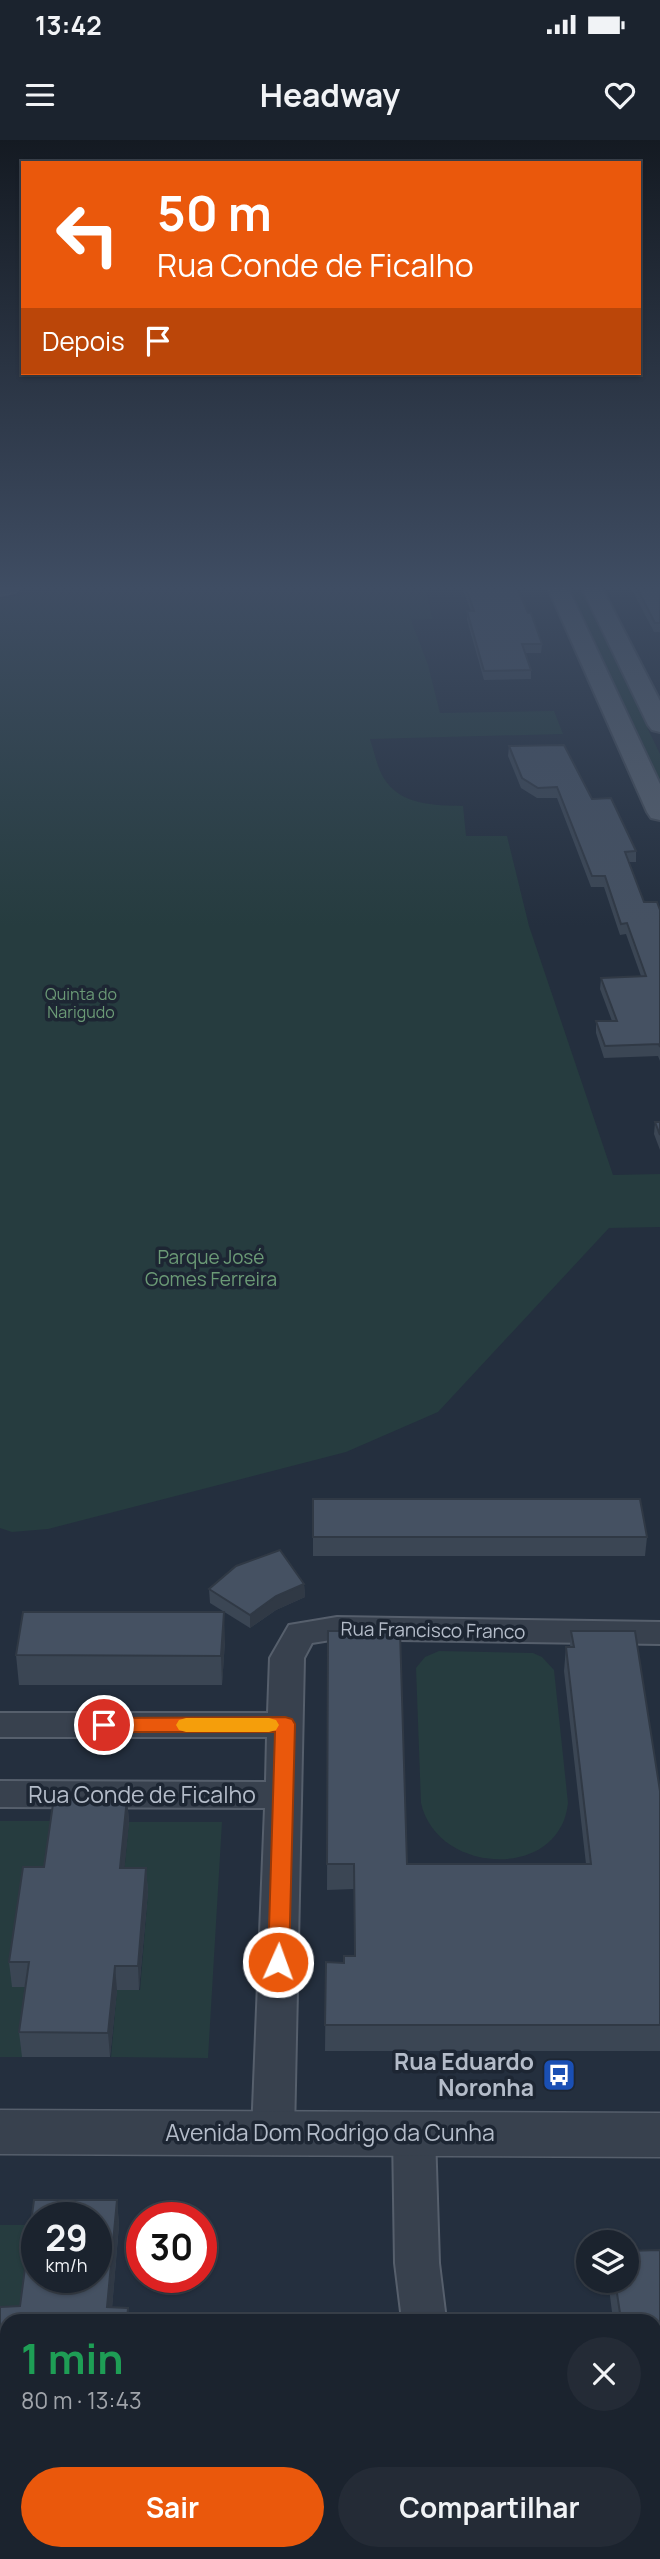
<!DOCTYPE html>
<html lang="pt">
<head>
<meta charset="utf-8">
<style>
  :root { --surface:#1b232e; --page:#242b36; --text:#f1f3f6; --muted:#a0a4aa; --line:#39404a; --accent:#ea580c }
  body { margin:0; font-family:Manrope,sans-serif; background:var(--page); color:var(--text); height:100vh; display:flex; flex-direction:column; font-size:26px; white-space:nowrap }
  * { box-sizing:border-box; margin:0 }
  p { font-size:23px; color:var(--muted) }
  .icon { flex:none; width:38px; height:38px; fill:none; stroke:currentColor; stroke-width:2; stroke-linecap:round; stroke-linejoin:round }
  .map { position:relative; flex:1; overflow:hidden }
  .panel { position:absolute; left:0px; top:2174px; width:662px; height:247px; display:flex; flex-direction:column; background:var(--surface); border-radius:21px 21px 0 0; box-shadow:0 2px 5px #0004,0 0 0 2px var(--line) }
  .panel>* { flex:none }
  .banner { position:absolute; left:21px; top:21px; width:620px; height:214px; border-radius:0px; box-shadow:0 2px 5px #0004,0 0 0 2px var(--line); background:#ea580c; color:#fff; overflow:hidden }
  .tools { position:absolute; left:576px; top:2090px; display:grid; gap:14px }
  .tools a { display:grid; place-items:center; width:63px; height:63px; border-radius:50%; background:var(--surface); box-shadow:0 2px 5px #0004,0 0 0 2px var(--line); font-size:35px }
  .speed { position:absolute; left:21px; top:2062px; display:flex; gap:14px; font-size:35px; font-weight:700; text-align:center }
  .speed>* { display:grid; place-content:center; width:91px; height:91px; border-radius:50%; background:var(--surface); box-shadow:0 2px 5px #0004,0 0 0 2px var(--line); line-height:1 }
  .speed small { font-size:18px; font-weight:400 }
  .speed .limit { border:10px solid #d22; background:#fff; color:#111 }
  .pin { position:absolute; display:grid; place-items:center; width:60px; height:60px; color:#fff; margin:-30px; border:4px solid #fff; border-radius:50%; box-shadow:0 2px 7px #0007 }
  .me { position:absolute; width:77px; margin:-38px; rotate:2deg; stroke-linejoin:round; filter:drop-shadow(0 0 5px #0008) }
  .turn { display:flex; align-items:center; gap:24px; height:147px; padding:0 21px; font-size:32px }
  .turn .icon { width:91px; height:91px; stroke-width:2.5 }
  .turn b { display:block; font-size:49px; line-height:60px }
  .then { display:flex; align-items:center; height:66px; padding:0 21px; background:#0003; gap:14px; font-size:26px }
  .round { display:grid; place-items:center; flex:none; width:74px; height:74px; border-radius:37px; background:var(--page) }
  .overview { display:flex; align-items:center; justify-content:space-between; height:119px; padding:0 21px }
  h1 { font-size:42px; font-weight:700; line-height:52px; color:#1e9e55 }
  .button { display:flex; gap:14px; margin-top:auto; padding:14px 21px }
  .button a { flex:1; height:80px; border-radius:42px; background:var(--accent); color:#fff; font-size:28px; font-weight:700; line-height:80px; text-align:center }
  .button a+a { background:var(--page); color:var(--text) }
  .status { display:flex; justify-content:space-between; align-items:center; height:49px; padding:0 35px; background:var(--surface); direction:ltr }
  .status svg { height:19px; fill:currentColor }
  header { display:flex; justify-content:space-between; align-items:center; height:91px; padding:0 21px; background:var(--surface); font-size:32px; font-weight:700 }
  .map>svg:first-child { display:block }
  .green { fill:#263c3f }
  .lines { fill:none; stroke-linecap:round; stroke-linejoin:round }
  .minor-casing { stroke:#565f6c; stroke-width:4 }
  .tertiary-casing { stroke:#565f6c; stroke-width:3 }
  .secondary-casing { stroke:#565f6c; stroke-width:4 }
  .primary-casing { stroke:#414a57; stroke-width:4 }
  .minor { fill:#38414e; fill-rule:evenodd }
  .tertiary { fill:#38414e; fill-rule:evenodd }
  .secondary { fill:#465061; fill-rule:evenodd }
  .primary { fill:#56606e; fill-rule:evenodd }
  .wall { fill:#3b4654 }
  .shaded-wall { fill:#303945 }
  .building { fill:#455162; stroke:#303945; stroke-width:2; fill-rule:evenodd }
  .route { fill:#ea580c; stroke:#983908; stroke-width:2 }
  .slow { fill:#f59e0b }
  .labels { text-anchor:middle; stroke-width:7; stroke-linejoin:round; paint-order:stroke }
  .far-park-label { font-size:16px; fill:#6b9a76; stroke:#1d2633 }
  .park-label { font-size:19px; fill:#6b9a76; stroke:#1d2633 }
  .street-label { font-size:19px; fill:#b4bcc9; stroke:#1d2633 }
  .near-street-label { font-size:23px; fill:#b4bcc9; stroke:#1d2633 }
  .near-poi-label { font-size:23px; font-weight:bold; fill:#b4bcc9; stroke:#1d2633; text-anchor:end }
</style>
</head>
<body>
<div class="status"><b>13:42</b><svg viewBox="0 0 49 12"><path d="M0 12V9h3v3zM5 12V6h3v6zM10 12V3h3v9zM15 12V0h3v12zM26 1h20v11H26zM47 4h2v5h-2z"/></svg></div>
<header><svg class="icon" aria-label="menu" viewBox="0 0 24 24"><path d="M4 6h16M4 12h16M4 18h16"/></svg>Headway<svg class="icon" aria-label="heart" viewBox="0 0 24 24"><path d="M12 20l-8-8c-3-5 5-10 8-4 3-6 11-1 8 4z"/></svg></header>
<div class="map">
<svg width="660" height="2419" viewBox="0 0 660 2419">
  <rect width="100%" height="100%" fill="#242f3e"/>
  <g class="green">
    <path d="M66,448H426L432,479L411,480L428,525L440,573L554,571L563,594L370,599C374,611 377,626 383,637C400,666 435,665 463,666L466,696H507L529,786L613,1035L660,1034V1087L609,1088L438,1272L346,1312L48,1389L12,1392L0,1388V459Z"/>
    <polygon points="570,448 580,448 660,614 660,640"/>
    <path d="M439,1511L533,1513L542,1517L554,1530L568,1663C560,1741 437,1735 421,1663L416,1528L425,1517Z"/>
    <polygon points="0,1681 56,1681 12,1846 32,1847 22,1917 0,1917"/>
    <polygon points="129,1682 222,1682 208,1918 111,1917 117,1850 140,1850 148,1753 122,1753"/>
    <polygon points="0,2085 37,2085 25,2180 7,2180 0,2191"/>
    <polygon points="655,2318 660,2318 660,2419 413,2419 411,2413 654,2413"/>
  </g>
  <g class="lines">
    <defs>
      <g id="minor">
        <polygon points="337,1477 660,1482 660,1504 337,1499 312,1503 304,1518 294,1993 288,2006 273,2011 258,2006 252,1993 265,1668 0,1667 0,1641 266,1642 267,1597 0,1597 0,1573 268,1573 270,1518 289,1485"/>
        <polygon points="414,1976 429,1981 435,1994 439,2123 446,2180 402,2180 395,2123 393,1994 399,1981"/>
        <polygon points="479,2413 527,2413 529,2419 481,2419"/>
      </g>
      <polygon id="tertiary" points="0,1970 660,1973 660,2017 0,2014"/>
      <polygon id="secondary" points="0,448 18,448 15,452 0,455"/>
      <g id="primary">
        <polygon points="548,448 568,448 660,644 660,680 651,678 647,672"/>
        <polygon points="582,448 602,448 660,561 660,592 652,590 648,585"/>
      </g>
    </defs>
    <use href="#minor" class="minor-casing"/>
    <use href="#tertiary" class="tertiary-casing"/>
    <use href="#secondary" class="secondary-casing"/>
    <use href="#primary" class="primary-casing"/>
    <use href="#minor" class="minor"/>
    <use href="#tertiary" class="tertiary"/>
    <use href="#secondary" class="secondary"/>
    <use href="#primary" class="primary"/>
  </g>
  <g class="wall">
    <polygon points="462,448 517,448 542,504 541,513 525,513 531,530 531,539 484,540 467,480 467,471 471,471"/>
    <polygon points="631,448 660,448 660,492 654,492"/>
    <polygon points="509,606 592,659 636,711 636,722 629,722 644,762 660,770 660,921 658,916 604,918 596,893 596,881 612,881 600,849 601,838 641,836 626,794 620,795 604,747 591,747 557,658 537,658 521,648 508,616"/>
    <polygon points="655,982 660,982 660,1010 654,994"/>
    <polygon points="313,1359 647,1397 645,1416 313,1416"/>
    <polygon points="304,1444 305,1457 276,1470 250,1488 210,1463 209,1449"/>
    <polygon points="328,1491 407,1724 586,1724 564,1531 566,1507 570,1507 571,1491 660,1651 660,1911 325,1911 326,1822 344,1823 354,1816 354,1749 327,1750"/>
    <polygon points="225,1501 222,1545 19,1545 16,1515"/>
    <polygon points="127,1658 129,1682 124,1728 146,1728 148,1752 139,1850 117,1850 110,1917 22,1917 19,1892 25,1847 12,1847 9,1822 44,1727"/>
    <polygon points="117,2060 119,2085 112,2168 128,2168 129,2180 7,2180 7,2413 92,2413 92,2419 0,2419 0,2167 20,2166"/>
    <polygon points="660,2110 660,2222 654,2222 654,2180 613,2180 608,2140 626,2140"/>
  </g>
  <g class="shaded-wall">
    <polygon points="304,1444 305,1457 276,1470 250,1488 250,1475 276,1456"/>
    <polygon points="224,1472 225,1501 222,1545 221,1516"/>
    <polygon points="127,1658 129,1682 122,1753 120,1728"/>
    <polygon points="146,1728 148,1752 139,1850 138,1826"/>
    <polygon points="115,1826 117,1850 110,1917 108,1893"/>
    <polygon points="117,2060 119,2085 111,2180 107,2167"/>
  </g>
  <g class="building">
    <polygon points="466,448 517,448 528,473 531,473 542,504 522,504 531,530 484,531 467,471 474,471"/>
    <polygon points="637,448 660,448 660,483 655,483"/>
    <polygon points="564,605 592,659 611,658 636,711 625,712 644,762 657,762 660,770 660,907 659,904 605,906 596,881 617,881 601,838 646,836 627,783 621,784 605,736 592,736 557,647 538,648 522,638 509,606"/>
    <polygon points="655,982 660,982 660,995"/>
    <polygon points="313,1359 640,1359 647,1397 313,1397"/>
    <polygon points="280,1410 304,1444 276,1456 250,1475 209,1449 236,1426"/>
    <polygon points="23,1472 224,1472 221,1516 16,1515"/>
    <polygon points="328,1491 400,1491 407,1724 591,1724 566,1507 574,1507 571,1491 635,1491 660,1651 660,1885 325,1885 326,1822 344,1823 344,1816 355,1816 354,1724 327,1724"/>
    <polygon points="54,1657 127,1658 120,1728 146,1728 138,1826 115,1826 108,1893 19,1892 29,1822 9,1822 23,1727 44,1727"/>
    <path d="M34,2060H117L107,2167L128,2168L127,2180H7V2396H0V2311L2,2298H0V2167L20,2166ZM37,2077H96V2137H37Z"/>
    <polygon points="660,2110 660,2192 654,2193 654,2180 621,2180 615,2140 626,2140 626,2111"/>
  </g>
  <linearGradient id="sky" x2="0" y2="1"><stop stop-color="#141a22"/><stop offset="0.57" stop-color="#3f4d63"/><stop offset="1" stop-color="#3f4d63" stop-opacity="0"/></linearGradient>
  <rect width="660" height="786" fill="url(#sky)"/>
  <polygon class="route" points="285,1577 292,1579 295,1584 289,1822 286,1828 278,1831 271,1828 268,1822 275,1592 104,1592 97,1590 94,1585 97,1580 104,1578"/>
  <polygon class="slow" points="186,1578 269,1578 276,1580 279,1585 276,1590 269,1592 186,1592 179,1590 176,1585 179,1580"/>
  <defs>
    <symbol id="bus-square" viewBox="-11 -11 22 22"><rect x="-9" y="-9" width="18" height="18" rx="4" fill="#1a4fb4" stroke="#1d2633"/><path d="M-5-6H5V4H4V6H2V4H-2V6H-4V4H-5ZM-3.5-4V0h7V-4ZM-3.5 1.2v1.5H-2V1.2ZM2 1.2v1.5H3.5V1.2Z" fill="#fff"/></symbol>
  </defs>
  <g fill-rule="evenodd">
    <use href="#bus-square" x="540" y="1916" width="38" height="38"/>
  </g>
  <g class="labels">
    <g class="far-park-label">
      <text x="81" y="860">Quinta do<tspan x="81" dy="18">Narigudo</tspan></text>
    </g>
    <g class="park-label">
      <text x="211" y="1124">Parque José<tspan x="211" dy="22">Gomes Ferreira</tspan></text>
    </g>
    <g class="street-label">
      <text transform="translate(433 1490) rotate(1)" y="7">Rua Francisco Franco</text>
    </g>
    <g class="near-street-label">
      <text x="142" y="1663">Rua Conde de Ficalho</text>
      <text x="330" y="2001">Avenida Dom Rodrigo da Cunha</text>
    </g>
    <g class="near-poi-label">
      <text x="534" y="1930">Rua Eduardo<tspan x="534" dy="26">Noronha</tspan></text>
    </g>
  </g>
</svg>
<div class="tools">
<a><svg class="icon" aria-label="layers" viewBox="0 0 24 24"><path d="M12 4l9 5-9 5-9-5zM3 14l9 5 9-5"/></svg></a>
</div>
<div class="speed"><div>29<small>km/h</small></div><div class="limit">30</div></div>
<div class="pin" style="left:104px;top:1585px;background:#d93025"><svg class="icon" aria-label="arrive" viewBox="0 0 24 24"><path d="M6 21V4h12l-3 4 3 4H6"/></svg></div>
<svg class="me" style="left:278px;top:1822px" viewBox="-20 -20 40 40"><circle r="17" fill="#ea580c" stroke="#fff" stroke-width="3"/><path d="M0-11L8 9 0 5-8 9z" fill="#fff"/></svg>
<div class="banner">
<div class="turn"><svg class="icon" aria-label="left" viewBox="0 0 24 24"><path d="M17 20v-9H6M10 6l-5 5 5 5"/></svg><div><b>50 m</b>Rua Conde de Ficalho</div></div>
<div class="then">Depois<svg class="icon" aria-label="arrive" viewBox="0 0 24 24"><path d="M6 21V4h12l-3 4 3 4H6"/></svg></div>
</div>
<section class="panel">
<div class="overview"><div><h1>1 min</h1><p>80 m · 13:43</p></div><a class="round"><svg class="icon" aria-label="close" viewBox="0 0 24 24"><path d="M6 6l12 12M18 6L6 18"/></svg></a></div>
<div class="button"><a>Sair</a><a>Compartilhar</a></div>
</section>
</div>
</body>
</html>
